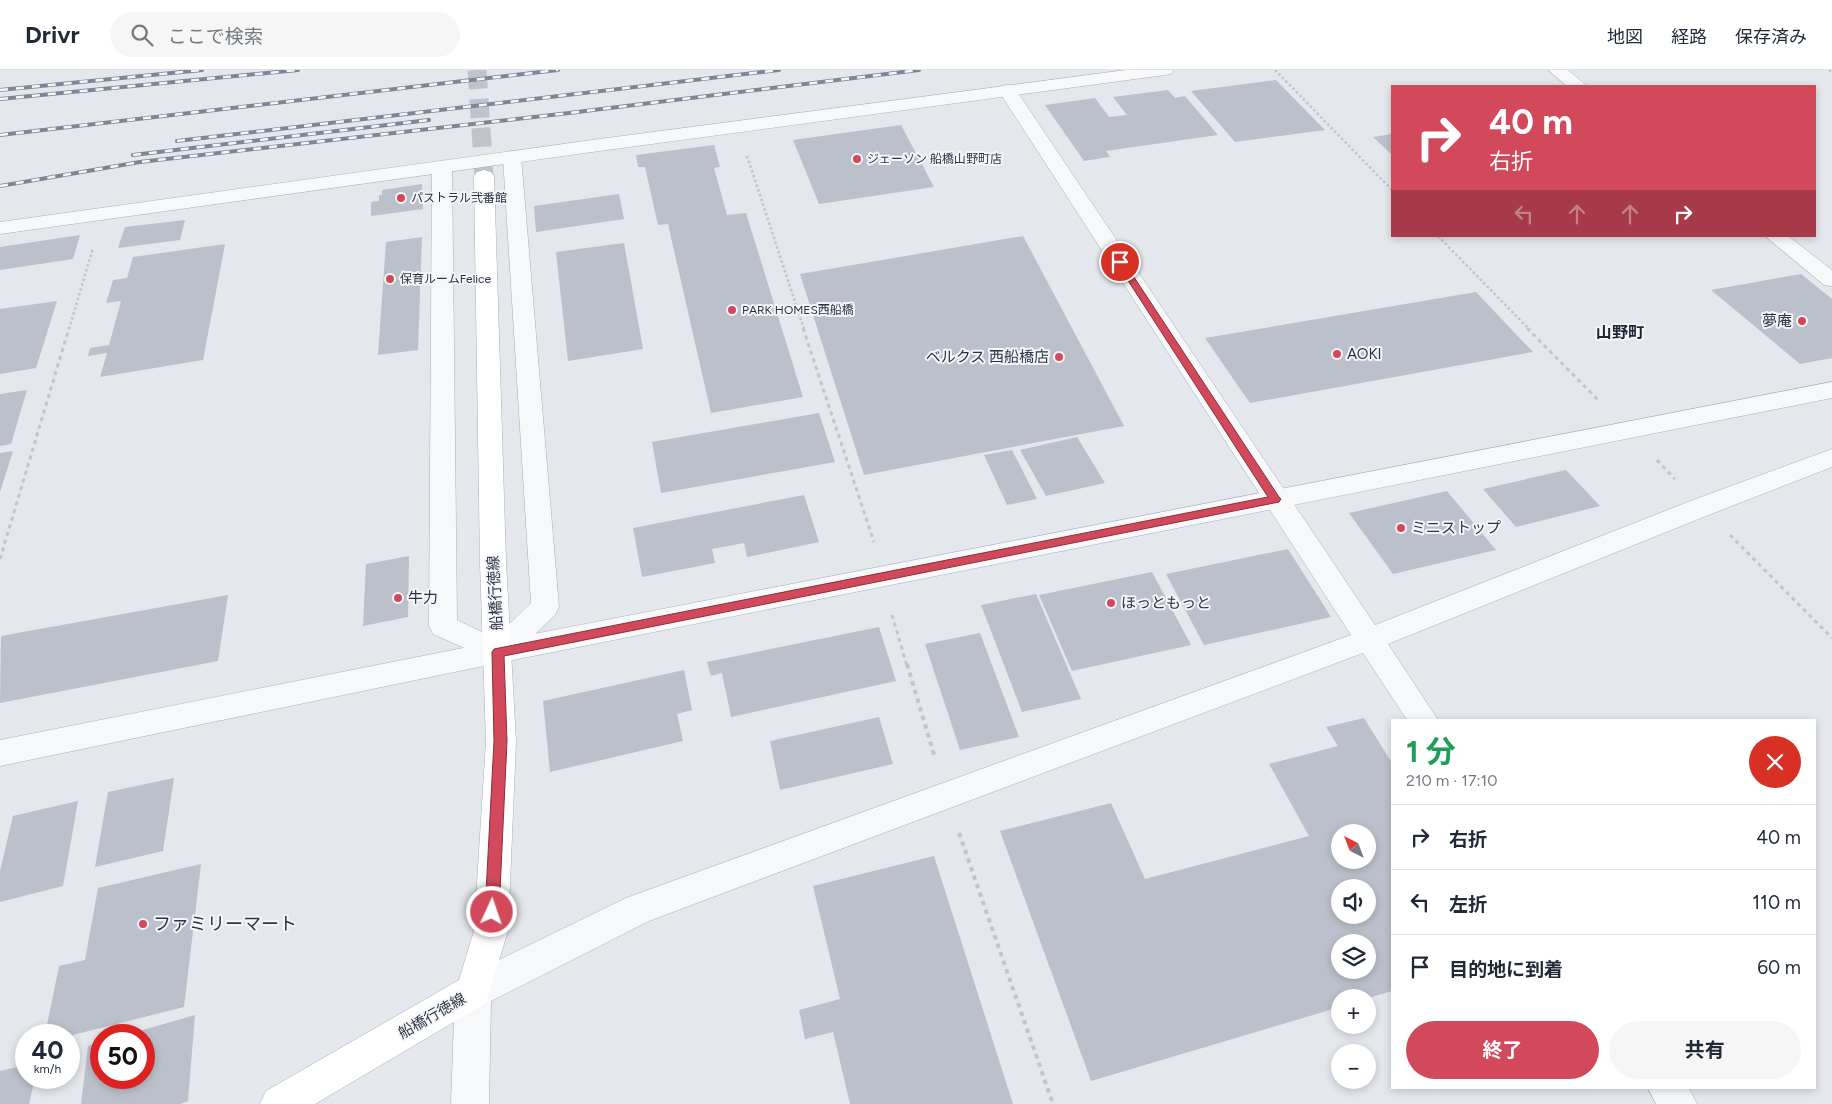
<!DOCTYPE html>
<html lang="ja">
<head>
<meta charset="utf-8">
<style>
  :root { --surface:#fff; --page:#f6f6f7; --text:#1f2937; --muted:#747a83; --line:#e0e1e3; --accent:#d1495b }
  body { margin:0; font-family:Figtree,"Noto Sans JP",sans-serif; background:var(--page); color:var(--text); height:100vh; display:flex; flex-direction:column; font-size:19px; white-space:nowrap }
  * { box-sizing:border-box; margin:0 }
  p { font-size:16px; color:var(--muted) }
  .icon { flex:none; width:28px; height:28px; fill:none; stroke:currentColor; stroke-width:2; stroke-linecap:round; stroke-linejoin:round }
  .map { position:relative; flex:1; overflow:hidden }
  .drawer { position:absolute; left:1391px; top:649px; width:425px; height:370px; display:flex; flex-direction:column; background:var(--surface); border-radius:0px; box-shadow:0 2px 8px #0003 }
  .drawer>* { flex:none }
  .guide { position:absolute; left:1391px; top:15px; width:425px; height:152px; border-radius:0px; box-shadow:0 2px 8px #0003; background:#d1495b; color:#fff; overflow:hidden }
  .needle { width:32px; rotate:318deg }
  .controls { position:absolute; left:1331px; top:754px; display:grid; gap:10px }
  .controls a { display:grid; place-items:center; width:45px; height:45px; border-radius:50%; background:var(--surface); box-shadow:0 2px 8px #0003; font-size:25px }
  .speed { position:absolute; left:15px; top:954px; display:flex; gap:10px; font-size:25px; font-weight:700; text-align:center }
  .speed>* { display:grid; place-content:center; width:65px; height:65px; border-radius:50%; background:var(--surface); box-shadow:0 2px 8px #0003; line-height:1 }
  .speed small { font-size:12px; font-weight:400 }
  .speed .limit { border:8px solid #d22; background:#fff; color:#111 }
  .pin { position:absolute; display:grid; place-items:center; width:42px; height:42px; color:#fff; margin:-21px; border:2px solid #fff; border-radius:50%; box-shadow:0 1px 5px #0007 }
  .me { position:absolute; width:55px; margin:-28px; rotate:3deg; stroke-linejoin:round; filter:drop-shadow(0 0 4px #0008) }
  .turn { display:flex; align-items:center; gap:18px; height:105px; padding:0 15px; font-size:22px }
  .turn .icon { width:65px; height:65px; stroke-width:2.5 }
  .turn b { display:block; font-size:35px; line-height:42px }
  .lanes { display:flex; align-items:center; height:48px; padding:0 15px; background:#0003; justify-content:center; gap:25px; direction:ltr }
  .lanes .off { opacity:.35 }
  .round { display:grid; place-items:center; flex:none; width:52px; height:52px; border-radius:26px; background:var(--page) }
  .headline { display:flex; align-items:center; justify-content:space-between; height:85px; padding:0 15px }
  h1 { font-size:30px; font-weight:700; line-height:38px; color:#1e9e55 }
  .cta { display:flex; gap:10px; margin-top:auto; padding:10px 15px }
  .cta a { flex:1; height:58px; border-radius:30px; background:var(--accent); color:#fff; font-size:20px; font-weight:700; line-height:58px; text-align:center }
  .cta a+a { background:var(--page); color:var(--text) }
  ul { padding:0; list-style:none }
  li { display:flex; align-items:center; gap:15px; height:65px; padding:0 15px; border-top:1px solid var(--line) }
  li div { flex:1 }
  li b { display:block; font-size:19px }
  li em { font-style:normal }
  header { display:flex; align-items:center; gap:30px; box-sizing:border-box; height:70px; padding:0 25px; background:var(--surface); border-bottom:1px solid var(--line) }
  header strong { font-size:24px }
  nav { display:flex; gap:28px; margin-inline-start:auto; font-size:18px }
  .search { width:350px; height:45px; background:var(--page); display:flex; align-items:center; gap:12px; box-sizing:border-box; padding:0 18px; border-radius:28px; color:var(--muted); font-size:19px }
  .map>svg:first-child { display:block }
  .building { fill:#bbc0ca; fill-rule:evenodd }
  .lines { fill:none; stroke-linecap:round; stroke-linejoin:round }
  .secondary-tunnel { stroke:#bfc3cb; stroke-width:19; stroke-dasharray:19 10; stroke-linecap:butt }
  .minor-casing { stroke:#a9aeb7; stroke-width:1 }
  .tertiary-casing { stroke:#a9aeb7; stroke-width:1 }
  .secondary-casing { stroke:#a9aeb7; stroke-width:1 }
  .path-far2 { stroke:#c2c5cb; stroke-width:2.5; stroke-dasharray:2.5 2.5; stroke-linecap:butt }
  .path-far1 { stroke:#c2c5cb; stroke-width:3; stroke-dasharray:4 4; stroke-linecap:butt }
  .path { stroke:#c2c5cb; stroke-width:4; stroke-dasharray:4.5 4.5; stroke-linecap:butt }
  .minor { fill:#f7f8fa; fill-rule:evenodd }
  .tertiary { fill:#f7f8fa; fill-rule:evenodd }
  .secondary { fill:#fff; fill-rule:evenodd }
  .rail-casing { stroke:#7d8696; stroke-width:4 }
  .rail { stroke:#f4f6f9; stroke-width:2.5; stroke-dasharray:8; stroke-linecap:butt }
  .route { fill:#d1495b; stroke:#882f3b }
  .poi-dot { fill:#d1495b; stroke:#f4f6f9; stroke-width:2 }
  .labels { text-anchor:middle; stroke-width:4; stroke-linejoin:round; paint-order:stroke }
  .far-poi-label { font-size:12px; fill:#2b3445; stroke:#f4f6f9; text-anchor:start }
  .poi-label { font-size:15px; fill:#2b3445; stroke:#f4f6f9; text-anchor:start }
  .street-label { font-size:15px; fill:#2b3445; stroke:#f4f6f9 }
  .neighbourhood-label { font-size:16px; font-weight:bold; fill:#1d2536; stroke:#f4f6f9 }
  .near-poi-label { font-size:18px; fill:#2b3445; stroke:#f4f6f9; text-anchor:start }
</style>
</head>
<body>
<header>
<strong>Drivr</strong>
<div class="search"><svg class="icon" aria-label="search" viewBox="0 0 24 24"><circle cx="10" cy="10" r="6"/><path d="M15 15l6 6"/></svg>ここで検索</div>
<nav><a>地図</a><a>経路</a><a>保存済み</a></nav>
</header>
<div class="map">
<svg width="1832" height="1034" viewBox="0 0 1832 1034">
  <rect width="100%" height="100%" fill="#e4e7ec"/>
  <g class="building">
    <polygon points="1276,10 1325,60 1235,72 1191,21"/>
    <polygon points="1168,20 1175,28 1185,26 1218,65 1106,81 1110,87 1084,91 1045,35 1095,28 1109,47 1127,45 1113,27"/>
    <polygon points="901,55 934,117 819,134 793,70"/>
    <polygon points="1392,64 1392,85 1373,67"/>
    <polygon points="714,75 720,97 714,98 727,145 746,143 803,327 711,343 668,154 658,155 645,97 638,97 636,85"/>
    <polygon points="422,114 423,139 371,146 371,132 379,131 379,125 382,125 382,120"/>
    <polygon points="619,124 624,149 536,162 534,136"/>
    <polygon points="185,150 180,170 118,178 125,157"/>
    <polygon points="80,165 73,189 0,200 0,177"/>
    <polygon points="1023,166 1124,356 864,405 800,204"/>
    <polygon points="422,167 418,280 378,285 386,172"/>
    <polygon points="624,173 643,279 568,291 556,182"/>
    <polygon points="225,174 203,290 100,307 107,283 88,286 90,278 109,275 121,231 106,233 113,210 127,208 133,187"/>
    <polygon points="1801,204 1832,229 1832,288 1800,294 1711,220"/>
    <polygon points="1476,222 1533,282 1250,333 1205,268"/>
    <polygon points="57,231 36,298 0,304 0,239"/>
    <polygon points="27,320 11,374 0,376 0,324"/>
    <polygon points="819,343 835,392 661,423 652,372"/>
    <polygon points="1077,367 1105,413 1046,426 1020,380"/>
    <polygon points="1012,380 1037,429 1007,435 984,385"/>
    <polygon points="13,381 0,422 0,383"/>
    <polygon points="1566,400 1600,436 1516,457 1483,419"/>
    <polygon points="1447,421 1496,480 1393,504 1349,443"/>
    <polygon points="804,425 819,472 747,487 744,473 712,479 715,493 642,507 633,458"/>
    <polygon points="1288,479 1331,547 1204,575 1166,504"/>
    <polygon points="409,486 408,547 363,556 366,494"/>
    <polygon points="1152,502 1191,575 1072,601 1039,525"/>
    <polygon points="1036,524 1081,629 1022,642 981,535"/>
    <polygon points="228,525 218,591 0,633 1,566"/>
    <polygon points="879,557 896,611 731,647 722,603 711,606 707,592"/>
    <polygon points="980,563 1019,667 960,680 925,574"/>
    <polygon points="684,600 692,640 677,644 683,671 550,702 543,631"/>
    <polygon points="879,647 893,694 780,720 770,671"/>
    <path d="M1364,648L1392,693V921L1368,928H1340V937L1091,1011L1000,761L1111,733L1145,809L1309,766L1269,694L1338,676L1326,657ZM1340,762H1368V790H1340ZM1340,818H1368V845H1340ZM1340,872H1368V900H1340Z"/>
    <polygon points="174,708 163,781 95,797 108,722"/>
    <polygon points="78,731 63,816 0,832 0,801 13,746"/>
    <polygon points="934,786 1013,1034 850,1034 833,962 805,969 799,940 840,929 813,816"/>
    <polygon points="201,794 184,937 69,966 45,965 59,896 85,890 98,818"/>
    <polygon points="195,945 188,1031 180,1034 81,1034 88,976 101,972 101,1008 144,1008 144,965 129,964"/>
    <polygon points="26,995 26,1008 35,1008 29,1034 0,1034 0,1001"/>
  </g>
  <g class="lines">
    <polyline class="secondary-tunnel" points="477,0 484,106"/>
    <defs>
      <g id="minor">
        <polygon points="1548,0 1568,0 1587,16 1567,16"/>
        <polygon points="1007,15 1013,16 1016,20 1375,555 1693,430 1832,379 1832,397 1711,444 1388,574 1438,650 1407,650 1363,583 649,851 491,931 489,1034 451,1034 455,921 460,909 626,828 1351,565 998,20 1001,16"/>
        <polygon points="512,81 519,83 521,87 559,537 555,545 508,590 498,593 433,564 429,556 432,97 435,93 442,91 449,93 452,97 457,550 495,568 531,533 503,87 505,83"/>
        <polygon points="1765,166 1788,166 1832,200 1832,216 1824,215"/>
        <polygon points="1648,1018 1689,1018 1697,1034 1656,1034"/>
      </g>
      <g id="tertiary">
        <polygon points="1126,0 1174,0 1171,4 1165,5 592,82 0,164 0,152 592,70"/>
        <polygon points="1832,312 1832,328 498,593 0,696 0,670 498,571"/>
      </g>
      <polygon id="secondary" points="484,100 491,102 494,106 506,492 516,671 508,861 486,933 315,1034 260,1034 266,1021 459,910 474,861 486,671 480,492 474,106 477,102"/>
    </defs>
    <use href="#minor" class="minor-casing"/>
    <use href="#tertiary" class="tertiary-casing"/>
    <use href="#secondary" class="secondary-casing"/>
    <g class="path-far2">
      <polyline points="1275,0 1392,120"/>
      <polyline points="1829,0 1832,2"/>
      <polyline points="747,86 804,259"/>
      <polyline points="1438,166 1529,259"/>
      <polyline points="69,259 93,178"/>
    </g>
    <g class="path-far1">
      <polyline points="803,258 874,472"/>
      <polyline points="1527,258 1598,330"/>
      <polyline points="1657,390 1675,409"/>
      <polyline points="1730,465 1832,568"/>
      <polyline points="0,489 69,258"/>
      <polyline points="892,545 907,596"/>
    </g>
    <g class="path">
      <polyline points="907,594 935,688"/>
      <polyline points="959,763 1053,1034"/>
    </g>
    <use href="#minor" class="minor"/>
    <use href="#tertiary" class="tertiary"/>
    <use href="#secondary" class="secondary"/>
    <defs>
      <g id="rail">
        <polyline points="0,20 202,0"/>
        <polyline points="0,29 298,0"/>
        <polyline points="0,65 558,0"/>
        <polyline points="177,71 779,0"/>
        <polyline points="133,85 429,50"/>
        <polyline points="0,116 140,92 569,43 919,0"/>
      </g>
    </defs>
    <use href="#rail" class="rail-casing"/>
    <use href="#rail" class="rail"/>
  </g>
  <polygon class="route" points="1120,189 1124,192 1279,427 1281,429 1279,432 504,586 507,671 499,842 497,846 492,848 487,846 485,842 494,671 492,582 494,579 1268,427 1116,192"/>
  <g class="poi-dot">
    <circle cx="857" cy="89" r="5"/>
    <circle cx="401" cy="128" r="5"/>
    <circle cx="390" cy="209" r="5"/>
    <circle cx="732" cy="240" r="5"/>
    <circle cx="1802" cy="251" r="5"/>
    <circle cx="1337" cy="284" r="5"/>
    <circle cx="1059" cy="287" r="5"/>
    <circle cx="1401" cy="458" r="5"/>
    <circle cx="398" cy="528" r="5"/>
    <circle cx="1111" cy="533" r="5"/>
    <circle cx="143" cy="854" r="5"/>
  </g>
  <g class="labels">
    <g class="far-poi-label">
      <text x="867" y="93">ジェーソン 船橋山野町店</text>
      <text x="411" y="132">パストラル弐番館</text>
      <text x="400" y="213">保育ルームFelice</text>
      <text x="742" y="244">PARK HOMES西船橋</text>
    </g>
    <g class="poi-label">
      <text x="1792" y="256" text-anchor="end">夢庵</text>
      <text x="1347" y="289">AOKI</text>
      <text x="1049" y="292" text-anchor="end">ベルクス 西船橋店</text>
      <text x="1411" y="463">ミニストップ</text>
      <text x="408" y="533">牛力</text>
      <text x="1121" y="538">ほっともっと</text>
    </g>
    <g class="street-label">
      <text transform="translate(495 523) rotate(-93)" y="5">船橋行徳線</text>
      <text transform="translate(432 946) rotate(-30)" y="5">船橋行徳線</text>
    </g>
    <g class="neighbourhood-label">
      <text x="1620" y="268">山野町</text>
    </g>
    <g class="near-poi-label">
      <text x="153" y="860">ファミリーマート</text>
    </g>
  </g>
</svg>
<div class="controls">
<a><svg class="needle" viewBox="-14 -14 28 28"><path d="M0-13l5 13h-10z" fill="#e53935"/><path d="M0 13l5-13h-10z" fill="#747a83"/></svg></a>
<a><svg class="icon" aria-label="sound" viewBox="0 0 24 24"><path d="M4 9h4l5-4v14l-5-4H4zM17 9q2 3 0 6"/></svg></a>
<a><svg class="icon" aria-label="layers" viewBox="0 0 24 24"><path d="M12 4l9 5-9 5-9-5zM3 14l9 5 9-5"/></svg></a>
<a>+</a>
<a>−</a>
</div>
<div class="speed"><div>40<small>km/h</small></div><div class="limit">50</div></div>
<div class="pin" style="left:1120px;top:192px;background:#d93025"><svg class="icon" aria-label="arrive" viewBox="0 0 24 24"><path d="M6 21V4h12l-3 4 3 4H6"/></svg></div>
<svg class="me" style="left:492px;top:842px" viewBox="-20 -20 40 40"><circle r="17" fill="#d1495b" stroke="#fff" stroke-width="3"/><path d="M0-11L8 9 0 5-8 9z" fill="#fff"/></svg>
<div class="guide">
<div class="turn"><svg class="icon" aria-label="right" viewBox="0 0 24 24"><path d="M7 20v-9h11M14 6l5 5-5 5"/></svg><div><b>40 m</b>右折</div></div>
<div class="lanes"><svg class="icon off" aria-label="left" viewBox="0 0 24 24"><path d="M17 20v-9H6M10 6l-5 5 5 5"/></svg><svg class="icon off" aria-label="ahead" viewBox="0 0 24 24"><path d="M12 20V5M6 11l6-6 6 6"/></svg><svg class="icon off" aria-label="ahead" viewBox="0 0 24 24"><path d="M12 20V5M6 11l6-6 6 6"/></svg><svg class="icon" aria-label="right" viewBox="0 0 24 24"><path d="M7 20v-9h11M14 6l5 5-5 5"/></svg></div>
</div>
<section class="drawer">
<div class="headline"><div><h1>1 分</h1><p>210 m · 17:10</p></div><a class="round" style="background:#d93025;color:#fff"><svg class="icon" aria-label="close" viewBox="0 0 24 24"><path d="M6 6l12 12M18 6L6 18"/></svg></a></div>
<ul>
<li><svg class="icon" aria-label="right" viewBox="0 0 24 24"><path d="M7 20v-9h11M14 6l5 5-5 5"/></svg><div><b>右折</b></div><em>40 m</em></li>
<li><svg class="icon" aria-label="left" viewBox="0 0 24 24"><path d="M17 20v-9H6M10 6l-5 5 5 5"/></svg><div><b>左折</b></div><em>110 m</em></li>
<li><svg class="icon" aria-label="arrive" viewBox="0 0 24 24"><path d="M6 21V4h12l-3 4 3 4H6"/></svg><div><b>目的地に到着</b></div><em>60 m</em></li>
</ul>
<div class="cta"><a>終了</a><a>共有</a></div>
</section>
</div>
</body>
</html>
